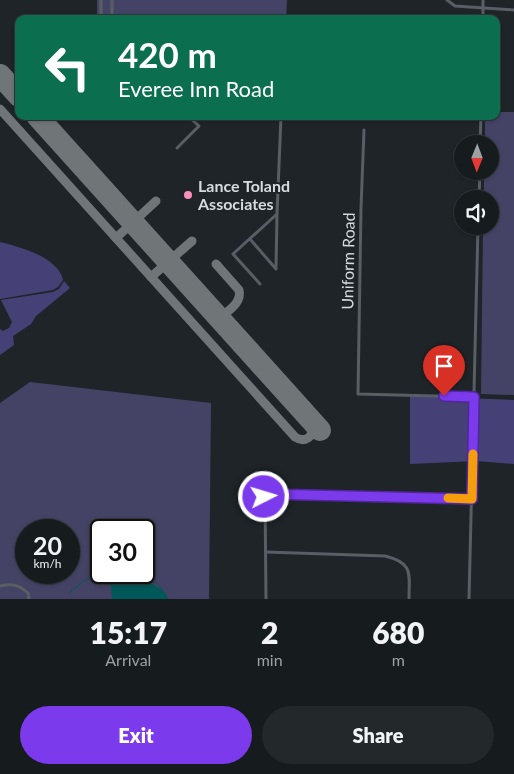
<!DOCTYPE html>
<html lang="en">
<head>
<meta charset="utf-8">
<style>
  :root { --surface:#161b1e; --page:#23282b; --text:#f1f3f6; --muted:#9ea1a4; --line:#35393c; --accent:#7c3aed }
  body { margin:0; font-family:Lato,sans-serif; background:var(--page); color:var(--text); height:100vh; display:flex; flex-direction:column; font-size:19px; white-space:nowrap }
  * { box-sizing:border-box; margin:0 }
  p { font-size:16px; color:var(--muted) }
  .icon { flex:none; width:28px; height:28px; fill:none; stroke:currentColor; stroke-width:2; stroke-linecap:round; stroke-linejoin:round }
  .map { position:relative; height:599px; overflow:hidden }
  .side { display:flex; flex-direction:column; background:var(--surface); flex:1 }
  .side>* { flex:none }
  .guide { position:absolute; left:15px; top:15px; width:485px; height:105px; border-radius:10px; box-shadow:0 1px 4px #0004,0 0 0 1px var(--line); background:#0b6e4f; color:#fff; overflow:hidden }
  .needle { width:32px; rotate:181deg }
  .tools { position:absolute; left:454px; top:135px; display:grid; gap:10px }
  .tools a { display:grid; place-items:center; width:45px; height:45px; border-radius:50%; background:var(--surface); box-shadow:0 1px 4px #0004,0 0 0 1px var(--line); font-size:25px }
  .speed { position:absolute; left:15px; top:519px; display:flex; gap:10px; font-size:25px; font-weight:700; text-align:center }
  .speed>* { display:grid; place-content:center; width:65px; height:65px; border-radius:50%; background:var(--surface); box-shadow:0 1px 4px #0004,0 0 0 1px var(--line); line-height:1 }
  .speed small { font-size:12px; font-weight:400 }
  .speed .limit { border:2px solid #111; border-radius:8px; background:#fff; color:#111 }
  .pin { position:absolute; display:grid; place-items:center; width:42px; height:42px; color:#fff; margin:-51px -21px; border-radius:50% 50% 50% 0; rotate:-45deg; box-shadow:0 0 5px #0007 }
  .pin .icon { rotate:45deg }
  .me { position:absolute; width:55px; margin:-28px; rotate:85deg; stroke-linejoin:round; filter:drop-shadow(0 0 4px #0008) }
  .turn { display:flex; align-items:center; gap:18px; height:105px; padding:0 20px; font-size:22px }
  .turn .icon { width:65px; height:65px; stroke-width:2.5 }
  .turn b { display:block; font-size:35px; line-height:42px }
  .eta { display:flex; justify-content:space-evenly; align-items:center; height:85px; text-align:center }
  .eta b { font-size:30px; font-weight:800; line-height:35px }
  .cta { display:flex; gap:10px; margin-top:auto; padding:10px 20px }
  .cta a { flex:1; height:58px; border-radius:30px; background:var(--accent); color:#fff; font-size:20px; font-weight:800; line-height:58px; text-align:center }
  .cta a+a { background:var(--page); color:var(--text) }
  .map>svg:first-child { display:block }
  .green { fill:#454365; fill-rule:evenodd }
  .forest { fill:#454177 }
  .water { fill:#005858 }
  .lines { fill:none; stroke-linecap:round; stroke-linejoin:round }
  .stream { stroke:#005858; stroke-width:1 }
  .taxiway { stroke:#707578; stroke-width:9 }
  .runway { stroke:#707578; stroke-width:22 }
  .minor { stroke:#585e64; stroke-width:3 }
  .route-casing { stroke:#51269a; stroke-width:12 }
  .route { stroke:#7c3aed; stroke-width:9 }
  .slow { stroke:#f59e0b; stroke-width:9 }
  .poi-dot { fill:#fe8ebc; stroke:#1e2428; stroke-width:2 }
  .labels { text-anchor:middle; stroke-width:4; stroke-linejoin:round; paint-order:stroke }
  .poi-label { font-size:16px; font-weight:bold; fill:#d7dbde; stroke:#1e2428; text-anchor:start }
  .street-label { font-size:16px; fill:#d7dbde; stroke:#1e2428 }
</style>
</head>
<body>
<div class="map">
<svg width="514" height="599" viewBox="0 0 514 599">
  <rect width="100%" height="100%" fill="#1e2428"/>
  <g class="green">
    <polygon points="97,0 287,0 286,19 97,19"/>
    <polygon points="496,112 514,112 514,395 481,394 483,226 490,226 490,199 484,199 484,171 490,171 490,144 485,144 485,116 496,116"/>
    <path d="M30,382L211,403L209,599H0V403ZM26,530H69V572H26ZM101,530H144V572H101Z"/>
  </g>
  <g class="forest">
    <path d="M0,242C20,247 58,257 63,280L58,287L53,290L0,299Z"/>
    <polygon points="64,281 70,288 36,316 31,324 13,336 14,345 0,355 0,329 3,331 9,328 12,322 1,300 53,292 59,289"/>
    <polygon points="410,396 514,400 514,464 476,461 410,464"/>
  </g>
  <polygon class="water" points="144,572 151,583 162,590 168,599 112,599 111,587 105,573"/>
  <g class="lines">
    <g class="stream">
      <path d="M145,575C156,581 163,588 168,599"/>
      <polyline points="69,593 90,576"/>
    </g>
    <g class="taxiway">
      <path d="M0,109L295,437C306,444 312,436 316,426"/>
      <polyline points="116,238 156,201"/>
      <path d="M216,264L239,290C242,303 229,310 220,318"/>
      <polyline points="151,277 192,241"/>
    </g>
    <g class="runway">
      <polyline points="0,75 19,96"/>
      <polyline points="37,116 320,430"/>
    </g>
    <g class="minor">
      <polyline points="101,0 101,19"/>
      <polyline points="447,0 455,6 514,10"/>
      <polyline points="112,19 112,0"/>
      <polyline points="483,19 483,0"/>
      <polyline points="364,130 361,208 358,394 474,397"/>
      <polyline points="480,144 481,116"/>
      <polyline points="177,148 199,126 188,116"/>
      <polyline points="479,199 480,171"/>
      <polyline points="250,239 276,269 277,214"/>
      <polyline points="260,284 233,254 277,214 281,116"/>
      <polyline points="246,490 253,493 265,494 472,499"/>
      <polyline points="265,494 266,599"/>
      <path d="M266,552L385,556C414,563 409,574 409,599"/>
      <path d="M0,586C12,583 19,585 28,593L29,599"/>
      <polyline points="469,599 478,226"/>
    </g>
  </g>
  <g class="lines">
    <defs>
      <polyline id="route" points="264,497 266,494 472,499 474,397 444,396"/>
    </defs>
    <use href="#route" class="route-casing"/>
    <use href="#route" class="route"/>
    <polyline class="slow" points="448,498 472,499 473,454"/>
  </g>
  <circle class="poi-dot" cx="188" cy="195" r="5"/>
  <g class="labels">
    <g class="poi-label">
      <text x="198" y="192">Lance Toland<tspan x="198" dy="18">Associates</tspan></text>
    </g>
    <g class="street-label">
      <text transform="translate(348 261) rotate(-89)" y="6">Uniform Road</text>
    </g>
  </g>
</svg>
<div class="tools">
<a><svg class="needle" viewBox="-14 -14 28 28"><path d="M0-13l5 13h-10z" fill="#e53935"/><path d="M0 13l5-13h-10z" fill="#9ea1a4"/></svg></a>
<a><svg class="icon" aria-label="sound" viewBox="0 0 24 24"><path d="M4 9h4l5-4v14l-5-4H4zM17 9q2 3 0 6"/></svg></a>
</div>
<div class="speed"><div>20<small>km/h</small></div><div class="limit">30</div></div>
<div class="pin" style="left:444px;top:396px;background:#d93025"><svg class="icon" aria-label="arrive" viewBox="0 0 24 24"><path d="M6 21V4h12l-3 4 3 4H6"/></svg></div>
<svg class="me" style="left:264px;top:497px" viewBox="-20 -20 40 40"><circle r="17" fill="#7c3aed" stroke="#fff" stroke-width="3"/><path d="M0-11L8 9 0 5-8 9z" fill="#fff"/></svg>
<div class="guide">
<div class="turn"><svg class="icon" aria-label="left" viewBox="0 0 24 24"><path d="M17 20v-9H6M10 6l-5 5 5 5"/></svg><div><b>420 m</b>Everee Inn Road</div></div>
</div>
</div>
<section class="side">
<div class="eta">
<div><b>15:17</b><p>Arrival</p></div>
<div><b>2</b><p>min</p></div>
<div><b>680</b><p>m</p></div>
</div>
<div class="cta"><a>Exit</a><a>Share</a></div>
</section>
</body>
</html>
